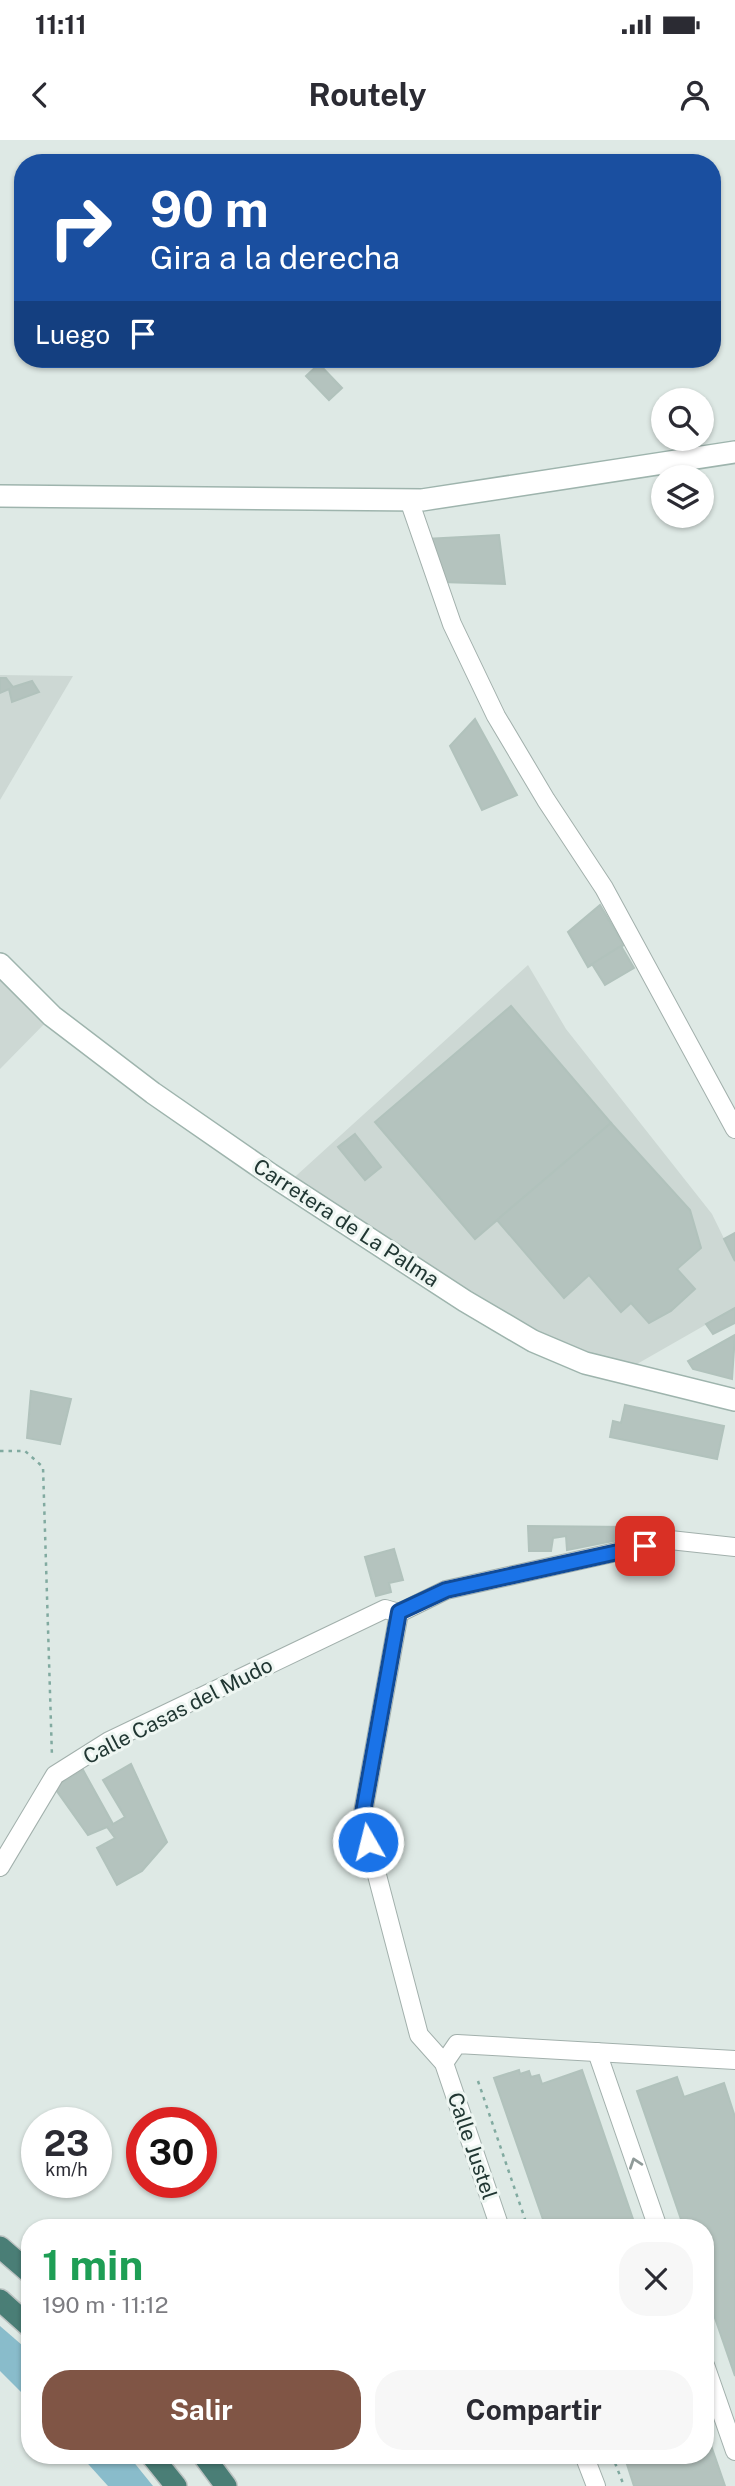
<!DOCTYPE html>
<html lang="es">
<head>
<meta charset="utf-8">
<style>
  :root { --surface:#fff; --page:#f7f7f7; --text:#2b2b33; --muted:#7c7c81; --accent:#805545 }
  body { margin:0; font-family:"Public Sans",sans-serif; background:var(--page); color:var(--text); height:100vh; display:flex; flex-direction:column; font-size:26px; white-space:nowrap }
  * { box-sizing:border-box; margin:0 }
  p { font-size:23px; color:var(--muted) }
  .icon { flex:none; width:38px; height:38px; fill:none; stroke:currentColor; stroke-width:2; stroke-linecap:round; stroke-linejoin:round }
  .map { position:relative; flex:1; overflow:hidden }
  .drawer { position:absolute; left:21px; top:2079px; width:693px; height:245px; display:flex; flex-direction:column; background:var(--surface); border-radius:28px; box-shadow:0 2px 5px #0004 }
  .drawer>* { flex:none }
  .banner { position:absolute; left:14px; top:14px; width:707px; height:214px; border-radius:28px; box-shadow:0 2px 5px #0004; background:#1a4fa0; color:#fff; overflow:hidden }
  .controls { position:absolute; left:651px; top:248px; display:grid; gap:14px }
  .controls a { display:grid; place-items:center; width:63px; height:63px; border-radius:50%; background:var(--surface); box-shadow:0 2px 5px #0004; font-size:35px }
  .speed { position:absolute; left:21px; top:1967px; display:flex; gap:14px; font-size:35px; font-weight:700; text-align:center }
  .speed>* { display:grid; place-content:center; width:91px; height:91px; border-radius:50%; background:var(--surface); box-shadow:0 2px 5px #0004; line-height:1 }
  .speed small { font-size:18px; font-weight:400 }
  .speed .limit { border:10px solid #d22; background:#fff; color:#111 }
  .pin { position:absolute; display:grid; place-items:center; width:60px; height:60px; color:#fff; margin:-30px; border-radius:14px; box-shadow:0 4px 10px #0006 }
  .me { position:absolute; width:77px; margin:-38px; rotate:352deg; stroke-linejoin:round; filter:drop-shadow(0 0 5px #0008) }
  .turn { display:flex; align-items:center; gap:24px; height:147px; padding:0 21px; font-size:32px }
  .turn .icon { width:91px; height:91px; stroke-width:2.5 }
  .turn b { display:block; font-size:49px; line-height:60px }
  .then { display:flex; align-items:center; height:66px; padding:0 21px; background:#0003; gap:14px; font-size:26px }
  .round { display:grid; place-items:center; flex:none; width:74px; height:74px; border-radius:28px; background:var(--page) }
  .head { display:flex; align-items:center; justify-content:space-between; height:119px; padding:0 21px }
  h1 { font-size:42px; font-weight:700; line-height:52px; color:#1e9e55 }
  .cta { display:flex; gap:14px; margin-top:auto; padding:14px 21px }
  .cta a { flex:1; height:80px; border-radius:28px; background:var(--accent); color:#fff; font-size:28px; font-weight:700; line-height:80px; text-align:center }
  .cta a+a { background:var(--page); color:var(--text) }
  .status { display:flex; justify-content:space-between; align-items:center; height:49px; padding:0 35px; background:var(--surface); direction:ltr }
  .status svg { height:19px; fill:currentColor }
  header { display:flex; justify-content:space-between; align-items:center; height:91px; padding:0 21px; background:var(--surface); font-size:32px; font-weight:700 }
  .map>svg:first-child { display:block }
  .built { fill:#cdd8d4 }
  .water { fill:#89bccb }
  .building { fill:#b4c3be; stroke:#b1c2bc; stroke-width:2 }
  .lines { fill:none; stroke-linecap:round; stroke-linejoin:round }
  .minor-casing { stroke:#a2b0ac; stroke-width:20 }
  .secondary-casing { stroke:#9eb4ad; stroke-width:24 }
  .trunk-casing { stroke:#bcc3c2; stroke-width:24 }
  .path { stroke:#81aaa0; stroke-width:2.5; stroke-dasharray:3.5 5; stroke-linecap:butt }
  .minor { stroke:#fff; stroke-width:18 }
  .secondary { stroke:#fff; stroke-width:21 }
  .trunk { stroke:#4a7e76; stroke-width:21 }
  .oneway { stroke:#909b99 }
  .route-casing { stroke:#114b97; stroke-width:18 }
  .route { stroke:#1a73e8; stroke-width:12 }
  .labels { text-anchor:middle; stroke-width:6; stroke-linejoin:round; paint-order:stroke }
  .street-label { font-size:21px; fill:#213733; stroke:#eef6f2 }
</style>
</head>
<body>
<div class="status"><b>11:11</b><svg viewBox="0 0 49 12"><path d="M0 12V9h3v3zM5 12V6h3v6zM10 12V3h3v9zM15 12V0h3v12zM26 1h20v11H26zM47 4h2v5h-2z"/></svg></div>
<header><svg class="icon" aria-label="back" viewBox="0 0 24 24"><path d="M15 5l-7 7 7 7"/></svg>Routely<svg class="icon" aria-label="person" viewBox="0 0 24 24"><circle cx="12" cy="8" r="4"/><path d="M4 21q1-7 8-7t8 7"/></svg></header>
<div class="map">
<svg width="735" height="2346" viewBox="0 0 735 2346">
  <rect width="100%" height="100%" fill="#dee9e5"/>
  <g class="built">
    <polygon points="0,535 73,536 0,660"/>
    <polygon points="528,825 566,889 712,1074 735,1121 735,1168 623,1232 585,1223 286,1045"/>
    <polygon points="0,826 52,876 0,929"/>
  </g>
  <g class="water">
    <polygon points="0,2186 30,2212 30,2261 0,2231"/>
    <polygon points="80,2315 128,2315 153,2346 108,2346"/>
  </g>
  <g class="building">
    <polygon points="319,224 342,248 329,260 306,236"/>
    <polygon points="499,395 505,444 441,442 426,399"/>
    <polygon points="0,538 6,538 13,547 32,541 39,552 12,562 9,549 0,553"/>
    <polygon points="475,579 517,655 482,670 450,606"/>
    <polygon points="600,765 624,805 588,827 568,792"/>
    <polygon points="621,806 634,828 605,845 592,824"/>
    <polygon points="511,866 611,983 475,1099 375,982"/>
    <polygon points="611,983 690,1070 701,1108 677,1129 695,1149 671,1171 649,1183 631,1163 621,1172 589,1135 564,1158 497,1080"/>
    <polygon points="355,994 381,1027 365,1040 338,1007"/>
    <polygon points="735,1093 735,1121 724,1099"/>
    <polygon points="735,1168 735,1183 713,1194 706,1184"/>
    <polygon points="735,1195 732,1239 693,1229 688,1221"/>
    <polygon points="31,1251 71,1259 60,1304 27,1298"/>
    <polygon points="625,1265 724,1286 717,1319 610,1297 613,1281 621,1283"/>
    <polygon points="528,1386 628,1387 629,1398 567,1410 566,1396 553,1398 551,1411 529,1411"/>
    <polygon points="394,1409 403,1440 389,1443 391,1452 376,1456 365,1417"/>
    <polygon points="131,1624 167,1702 142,1731 117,1745 97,1708 115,1698 107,1687 88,1695 54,1647 83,1630 113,1684 125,1677 103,1640"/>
    <polygon points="519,1930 520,1934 529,1931 531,1937 539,1935 542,1944 582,1930 636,2088 546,2088 494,1938"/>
    <polygon points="677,1937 684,1957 724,1943 735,1977 735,2236 705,2149 705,2088 684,2088 637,1951"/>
    <polygon points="705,2288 725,2346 634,2346 624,2315 705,2315"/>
  </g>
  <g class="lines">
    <defs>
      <g id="minor">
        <polyline points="409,360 452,484 496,576 546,660 604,748 735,989"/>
        <polyline points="0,1727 55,1635 109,1601 385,1469 399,1473"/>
        <polyline points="597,1912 658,2088"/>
        <polyline points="444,1923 457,1904 735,1920"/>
        <polyline points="500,2088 444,1923 419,1895 362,1678 399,1473 446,1450 670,1400 735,1407"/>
        <polyline points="705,2225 735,2311"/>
        <polyline points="584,2315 596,2346"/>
      </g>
      <g id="secondary">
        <polyline points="0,356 422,360 735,312"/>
        <polyline points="0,824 52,876 153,953 270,1034 465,1161 533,1201 585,1223 735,1260"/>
      </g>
      <g id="trunk">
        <polyline points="0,2107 30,2133"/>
        <polyline points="0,2160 30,2187"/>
        <polyline points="151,2315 176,2346"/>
        <polyline points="203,2315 226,2346"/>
      </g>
    </defs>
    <use href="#minor" class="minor-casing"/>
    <use href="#secondary" class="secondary-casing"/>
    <use href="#trunk" class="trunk-casing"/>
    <g class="path">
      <polyline points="0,1311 25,1311 43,1327 52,1617"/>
      <polyline points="478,1941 528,2088"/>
      <polyline points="612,2315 624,2346"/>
    </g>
    <use href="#minor" class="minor"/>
    <use href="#secondary" class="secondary"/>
    <use href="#trunk" class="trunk"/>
  </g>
  <defs><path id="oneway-chevron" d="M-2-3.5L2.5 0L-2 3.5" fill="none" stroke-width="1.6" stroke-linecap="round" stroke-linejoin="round" transform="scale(1.75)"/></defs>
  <use class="oneway" href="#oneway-chevron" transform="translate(635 2023) rotate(-109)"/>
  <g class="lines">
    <defs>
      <polyline id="route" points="368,1702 362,1678 399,1472 446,1450 645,1406"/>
    </defs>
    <use href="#route" class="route-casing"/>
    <use href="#route" class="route"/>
  </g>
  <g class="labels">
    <g class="street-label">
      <text transform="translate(346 1083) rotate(33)" y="7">Carretera de La Palma</text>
      <text transform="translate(178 1571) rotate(-27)" y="7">Calle Casas del Mudo</text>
      <text transform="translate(472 2006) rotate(71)" y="7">Calle Justel</text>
    </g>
  </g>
</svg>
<div class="controls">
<a><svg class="icon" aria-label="search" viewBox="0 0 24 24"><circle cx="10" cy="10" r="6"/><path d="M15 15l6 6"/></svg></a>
<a><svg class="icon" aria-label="layers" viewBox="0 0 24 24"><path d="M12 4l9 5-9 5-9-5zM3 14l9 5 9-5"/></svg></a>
</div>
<div class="speed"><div>23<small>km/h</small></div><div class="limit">30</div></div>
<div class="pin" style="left:645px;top:1406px;background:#d93025"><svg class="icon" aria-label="arrive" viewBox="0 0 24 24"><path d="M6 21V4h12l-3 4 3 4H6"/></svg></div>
<svg class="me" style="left:368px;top:1702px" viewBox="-20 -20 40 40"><circle r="17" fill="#1a73e8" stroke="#fff" stroke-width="3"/><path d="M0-11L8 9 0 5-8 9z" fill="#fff"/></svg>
<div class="banner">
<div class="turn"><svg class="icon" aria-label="right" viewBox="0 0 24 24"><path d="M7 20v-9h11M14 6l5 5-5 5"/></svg><div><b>90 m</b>Gira a la derecha</div></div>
<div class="then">Luego<svg class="icon" aria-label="arrive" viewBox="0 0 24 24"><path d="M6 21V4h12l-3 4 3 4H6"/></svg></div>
</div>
<section class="drawer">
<div class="head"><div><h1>1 min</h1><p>190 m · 11:12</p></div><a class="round"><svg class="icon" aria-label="close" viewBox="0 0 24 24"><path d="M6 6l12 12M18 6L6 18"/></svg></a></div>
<div class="cta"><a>Salir</a><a>Compartir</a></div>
</section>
</div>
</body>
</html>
